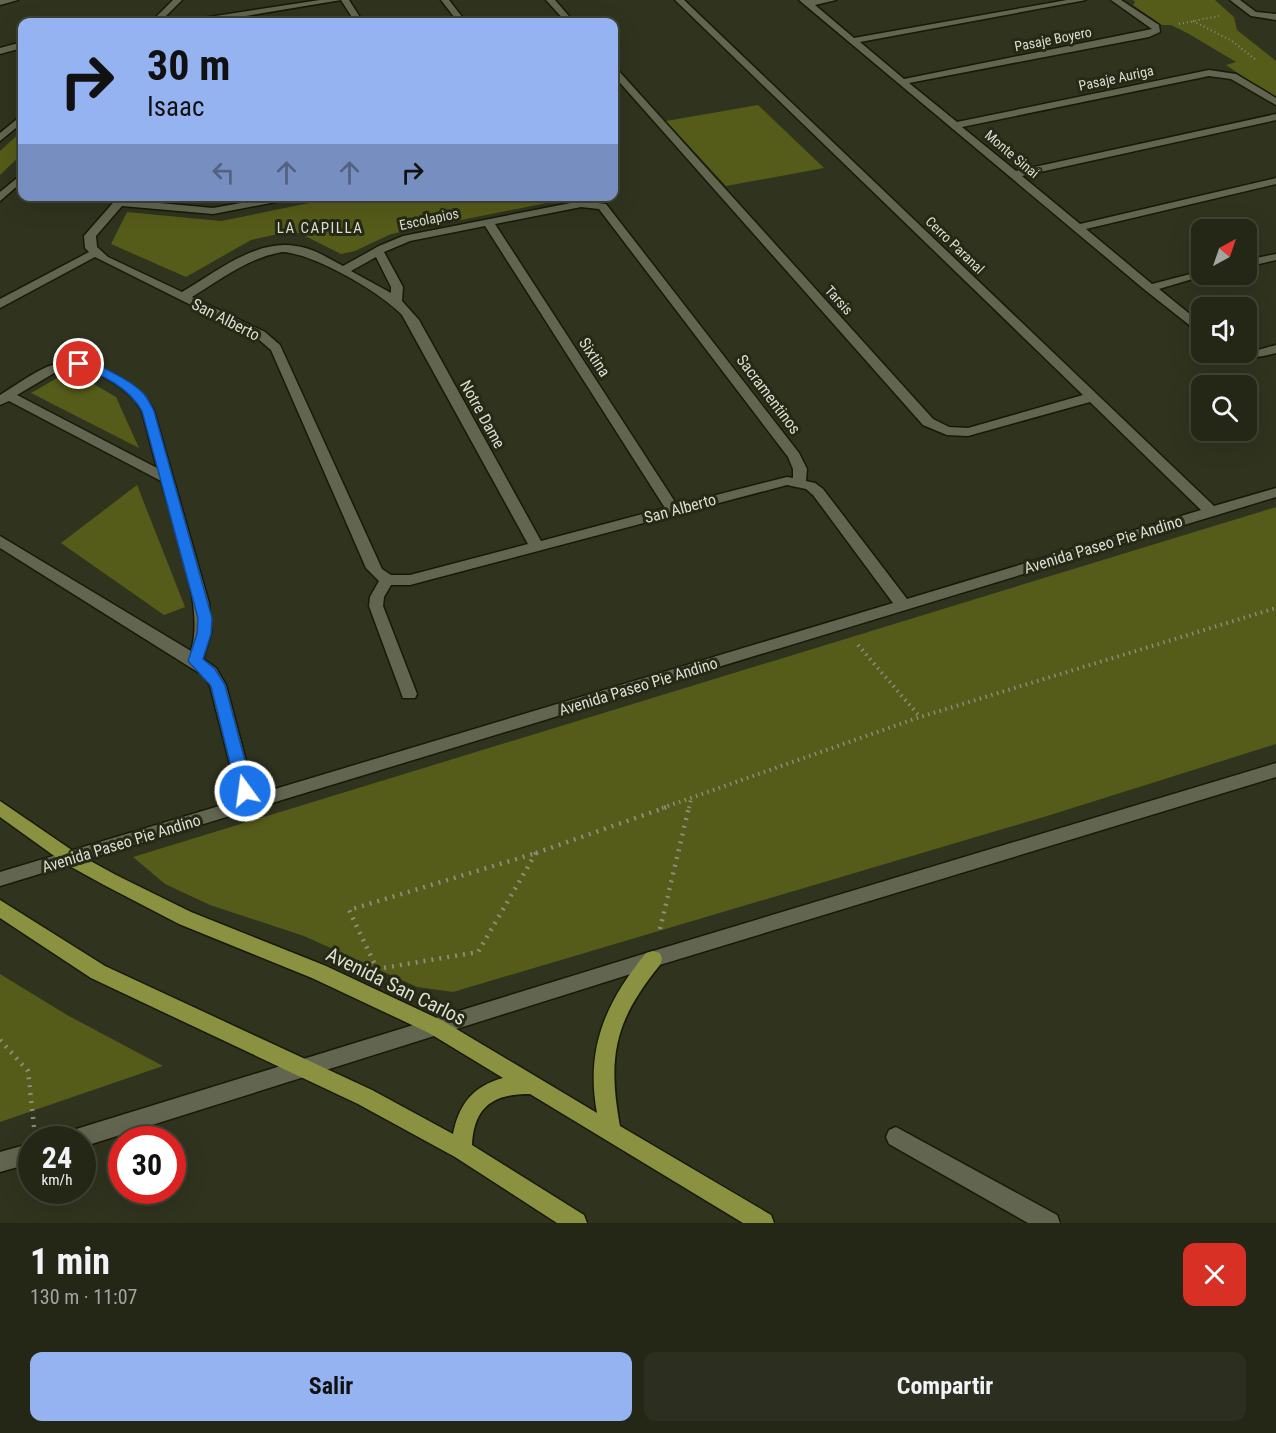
<!DOCTYPE html>
<html lang="es">
<head>
<meta charset="utf-8">
<style>
  :root { --surface:#242616; --page:#2c2e1f; --text:#f1f3f6; --muted:#a3a5a1; --line:#414335; --accent:#95b2f1 }
  body { margin:0; font-family:"Roboto Condensed",sans-serif; background:var(--page); color:var(--text); height:100vh; display:flex; flex-direction:column; font-size:22px; white-space:nowrap }
  * { box-sizing:border-box; margin:0 }
  p { font-size:20px; color:var(--muted) }
  .icon { flex:none; width:33px; height:33px; fill:none; stroke:currentColor; stroke-width:2; stroke-linecap:round; stroke-linejoin:round }
  .map { position:relative; height:1223px; overflow:hidden }
  .sheet { display:flex; flex-direction:column; background:var(--surface); flex:1 }
  .sheet>* { flex:none }
  .guide { position:absolute; left:18px; top:18px; width:600px; height:183px; border-radius:12px; box-shadow:0 6px 24px #0002,0 0 0 2px var(--line); background:#95b2f1; color:#111; overflow:hidden }
  .needle { width:39px; rotate:40deg }
  .fabs { position:absolute; left:1191px; top:219px; display:grid; gap:12px }
  .fabs a { display:grid; place-items:center; width:66px; height:66px; border-radius:12px; background:var(--surface); box-shadow:0 6px 24px #0002,0 0 0 2px var(--line); font-size:30px }
  .speed { position:absolute; left:18px; top:1126px; display:flex; gap:12px; font-size:30px; font-weight:700; text-align:center }
  .speed>* { display:grid; place-content:center; width:78px; height:78px; border-radius:50%; background:var(--surface); box-shadow:0 6px 24px #0002,0 0 0 2px var(--line); line-height:1 }
  .speed small { font-size:15px; font-weight:400 }
  .speed .limit { border:9px solid #d22; background:#fff; color:#111 }
  .pin { position:absolute; display:grid; place-items:center; width:51px; height:51px; color:#fff; margin:-26px; border:3px solid #fff; border-radius:50%; box-shadow:0 2px 6px #0007 }
  .me { position:absolute; width:66px; margin:-33px; rotate:346deg; stroke-linejoin:round; filter:drop-shadow(0 0 4px #0008) }
  .turn { display:flex; align-items:center; gap:21px; height:126px; padding:0 30px; font-size:27px }
  .turn .icon { width:78px; height:78px; stroke-width:2.5 }
  .turn b { display:block; font-size:42px; line-height:51px }
  .lanes { display:flex; align-items:center; height:57px; padding:0 30px; background:#0003; justify-content:center; gap:30px; direction:ltr }
  .lanes .off { opacity:.35 }
  .round { display:grid; place-items:center; flex:none; width:63px; height:63px; border-radius:12px; background:var(--page) }
  .headline { display:flex; align-items:center; justify-content:space-between; height:102px; padding:0 30px }
  h1 { font-size:36px; font-weight:700; line-height:45px }
  .primary-button { display:flex; gap:12px; margin-top:auto; padding:12px 30px }
  .primary-button a { flex:1; height:69px; border-radius:12px; background:var(--accent); color:#111; font-size:24px; font-weight:700; line-height:69px; text-align:center }
  .primary-button a+a { background:var(--page); color:var(--text) }
  .map>svg:first-child { display:block }
  .green { fill:#555b19 }
  .lines { fill:none; stroke-linecap:round; stroke-linejoin:round }
  .minor-casing { stroke:#181a07; stroke-width:3 }
  .major-casing { stroke:#181a07; stroke-width:3 }
  .path-far2 { stroke:#8a8d7c; stroke-width:2; stroke-dasharray:1 3; stroke-linecap:butt }
  .path-far1 { stroke:#8a8d7c; stroke-width:4; stroke-dasharray:1.5 4.5; stroke-linecap:butt }
  .path { stroke:#8a8d7c; stroke-width:4.5; stroke-dasharray:2 6; stroke-linecap:butt }
  .minor { fill:#62654f; fill-rule:evenodd }
  .major { fill:#8a9241; fill-rule:evenodd }
  .route { fill:#1a73e8; stroke:#114b97; stroke-width:1.5 }
  .labels { text-anchor:middle; stroke-width:6; stroke-linejoin:round; paint-order:stroke }
  .far-street-label { font-size:14px; fill:#dcded1; stroke:#262915 }
  .far-neighbourhood-label { font-size:15px; letter-spacing:1.5px; fill:#dcded1; stroke:#262915 }
  .street-label { font-size:16px; fill:#dcded1; stroke:#262915 }
  .near-street-label { font-size:20px; fill:#dcded1; stroke:#262915 }
</style>
</head>
<body>
<div class="map">
<svg width="1276" height="1223" viewBox="0 0 1276 1223">
  <rect width="100%" height="100%" fill="#30331e"/>
  <g class="green">
    <polygon points="1133,0 1215,0 1234,17 1237,30 1276,61 1276,99 1226,65 1236,62 1189,34 1171,25 1162,25 1133,5 1135,2"/>
    <polygon points="758,105 824,168 726,186 666,121"/>
    <polygon points="22,131 22,154 0,175 0,151"/>
    <polygon points="344,196 577,197 391,234 355,251 341,254 299,233 283,233 251,240 186,277 111,244 127,212 221,221"/>
    <polygon points="75,373 116,397 139,448 31,393 64,374"/>
    <polygon points="137,485 185,607 164,615 61,543"/>
    <polygon points="1276,507 1276,744 1047,816 453,992 417,987 304,936 210,905 165,884 133,857"/>
    <polygon points="0,974 67,1015 163,1066 0,1122"/>
  </g>
  <g class="lines">
    <defs>
      <g id="minor">
        <polygon points="0,0 18,0 0,5"/>
        <polygon points="173,0 182,0 160,22 151,22"/>
        <polygon points="320,0 349,0 363,22 355,22 341,0 210,22 192,22 196,19"/>
        <polygon points="441,0 449,0 466,22 458,22"/>
        <polygon points="546,0 555,0 574,22 566,22"/>
        <path d="M675,0H684L1214,506L1276,488V497L0,886V872L239,800L210,686L204,676L0,548V536L191,651C205,606 174,528 161,481L9,401L0,405V395C43,368 64,347 114,374C131,383 145,393 154,411L209,603L211,633L203,659L216,668L226,685L255,795L893,603L813,495L806,489L787,485L410,585H391L384,597L383,606L417,694L415,698H403L369,606L370,597L379,581L366,568L271,350L257,338L95,257L0,308V299L89,252L85,248L84,236L119,196H130L127,200L213,208L280,196H307L213,214L122,206L96,236L97,247L108,257L182,292C215,273 255,239 296,246C313,248 328,258 343,266L379,246L403,236L581,201L606,204L799,453L807,469L806,481L815,483L823,489L907,599L1201,510L1090,402L968,436L947,435L923,425L614,76V68L617,69L933,419L949,427L968,428L1083,395ZM581,207L599,209L788,457L793,469V478L787,477L677,505L495,224ZM485,226L665,508L541,541L419,320L402,301L403,287L384,252L410,241ZM282,252C313,253 380,292 402,315L528,544L410,575H391L382,569L280,345L265,332L192,297C221,279 248,258 282,252ZM376,257L391,287V293L351,271ZM74,368C98,370 130,389 142,411L157,468L17,395L56,372Z"/>
        <polygon points="799,0 836,0 815,5 854,38 1067,0 1086,0 860,42 904,79 1152,29 1111,0 1121,0 1159,25 1160,32 1149,37 909,83 957,122 1209,70 1236,74 1276,98 1276,105 1231,79 1209,76 962,127 1016,171 1276,114 1276,120 1022,176 1080,224 1276,178 1276,184 1086,229 1152,284 1202,271 1202,274 1209,274 1159,289 1202,324 1202,335 1145,290"/>
        <polygon points="1230,0 1240,0 1256,12 1276,14 1276,20 1251,16"/>
        <polygon points="22,42 22,48 0,54 0,48"/>
        <polygon points="22,115 22,123 0,141 0,133"/>
        <polygon points="22,174 22,182 0,201 0,192"/>
        <polygon points="1276,254 1276,260 1246,267 1246,260"/>
        <path d="M1276,345V353C1262,357 1244,361 1232,352H1246V349L1258,350Z"/>
        <polygon points="1276,763 1276,777 653,967 82,1147 82,1140 63,1140 66,1133 73,1130 653,951"/>
        <polygon points="896,1127 1057,1215 1060,1223 1028,1223 889,1144 886,1137 889,1130"/>
        <polygon points="32,1143 32,1163 0,1172 0,1152"/>
      </g>
      <path id="major" d="M0,801L76,853L116,875L191,912L326,966L443,1021L597,1113C585,1048 606,1002 646,953L653,951L660,953L662,959L660,965C615,1020 607,1056 620,1126L771,1215L774,1223H743L530,1094C494,1094 474,1106 472,1145L584,1215L587,1223H557L455,1157L358,1104L91,978L0,918V900L105,966L372,1090L453,1134C459,1104 473,1086 503,1078L429,1033L312,978L179,924L104,885L64,863L0,817Z"/>
    </defs>
    <use href="#minor" class="minor-casing"/>
    <use href="#major" class="major-casing"/>
    <g class="path-far2">
      <polyline points="1193,21 1232,41 1256,60"/>
      <polyline points="1179,24 1219,16"/>
    </g>
    <g class="path-far1">
      <polyline points="858,645 920,717"/>
      <polyline points="662,808 920,717 1276,608"/>
      <polyline points="689,808 691,799"/>
    </g>
    <g class="path">
      <polygon points="536,853 478,952 377,969 349,910"/>
      <polyline points="536,853 667,807"/>
      <polyline points="660,929 689,807"/>
      <polyline points="0,1040 28,1071 34,1127"/>
    </g>
    <use href="#minor" class="minor"/>
    <use href="#major" class="major"/>
  </g>
  <path class="route" d="M75,361C92,359 132,381 144,394C148,399 151,405 154,411L212,618L211,634L203,659L215,669L225,685L253,791L251,795H240L237,791L211,686L188,661L197,634L198,618L142,411C129,388 101,373 75,366Z"/>
  <g class="labels">
    <g class="far-street-label">
      <text transform="translate(1053 39) rotate(-11)" y="5">Pasaje Boyero</text>
      <text transform="translate(1116 78) rotate(-12)" y="5">Pasaje Auriga</text>
      <text transform="translate(1012 154) rotate(40)" y="5">Monte Sinai</text>
      <text transform="translate(429 219) rotate(-12)" y="5">Escolapios</text>
      <text transform="translate(955 245) rotate(44)" y="5">Cerro Paranal</text>
      <text transform="translate(839 300) rotate(48)" y="5">Tarsis</text>
    </g>
    <g class="far-neighbourhood-label">
      <text x="320" y="233">LA CAPILLA</text>
    </g>
    <g class="street-label">
      <text transform="translate(226 319) rotate(27)" y="6">San Alberto</text>
      <text transform="translate(595 357) rotate(57)" y="6">Sixtina</text>
      <text transform="translate(769 394) rotate(53)" y="6">Sacramentinos</text>
      <text transform="translate(483 414) rotate(61)" y="6">Notre Dame</text>
      <text transform="translate(680 508) rotate(-15)" y="6">San Alberto</text>
      <text transform="translate(1103 544) rotate(-17)" y="6">Avenida Paseo Pie Andino</text>
      <text transform="translate(638 686) rotate(-17)" y="6">Avenida Paseo Pie Andino</text>
      <text transform="translate(121 843) rotate(-17)" y="6">Avenida Paseo Pie Andino</text>
    </g>
    <g class="near-street-label">
      <text transform="translate(396 986) rotate(26)" y="7">Avenida San Carlos</text>
    </g>
  </g>
</svg>
<div class="fabs">
<a><svg class="needle" viewBox="-14 -14 28 28"><path d="M0-13l5 13h-10z" fill="#e53935"/><path d="M0 13l5-13h-10z" fill="#a3a5a1"/></svg></a>
<a><svg class="icon" aria-label="sound" viewBox="0 0 24 24"><path d="M4 9h4l5-4v14l-5-4H4zM17 9q2 3 0 6"/></svg></a>
<a><svg class="icon" aria-label="search" viewBox="0 0 24 24"><circle cx="10" cy="10" r="6"/><path d="M15 15l6 6"/></svg></a>
</div>
<div class="speed"><div>24<small>km/h</small></div><div class="limit">30</div></div>
<div class="pin" style="left:79px;top:364px;background:#d93025"><svg class="icon" aria-label="arrive" viewBox="0 0 24 24"><path d="M6 21V4h12l-3 4 3 4H6"/></svg></div>
<svg class="me" style="left:245px;top:791px" viewBox="-20 -20 40 40"><circle r="17" fill="#1a73e8" stroke="#fff" stroke-width="3"/><path d="M0-11L8 9 0 5-8 9z" fill="#fff"/></svg>
<div class="guide">
<div class="turn"><svg class="icon" aria-label="right" viewBox="0 0 24 24"><path d="M7 20v-9h11M14 6l5 5-5 5"/></svg><div><b>30 m</b>Isaac</div></div>
<div class="lanes"><svg class="icon off" aria-label="left" viewBox="0 0 24 24"><path d="M17 20v-9H6M10 6l-5 5 5 5"/></svg><svg class="icon off" aria-label="ahead" viewBox="0 0 24 24"><path d="M12 20V5M6 11l6-6 6 6"/></svg><svg class="icon off" aria-label="ahead" viewBox="0 0 24 24"><path d="M12 20V5M6 11l6-6 6 6"/></svg><svg class="icon" aria-label="right" viewBox="0 0 24 24"><path d="M7 20v-9h11M14 6l5 5-5 5"/></svg></div>
</div>
</div>
<section class="sheet">
<div class="headline"><div><h1>1 min</h1><p>130 m · 11:07</p></div><a class="round" style="background:#d93025;color:#fff"><svg class="icon" aria-label="close" viewBox="0 0 24 24"><path d="M6 6l12 12M18 6L6 18"/></svg></a></div>
<div class="primary-button"><a>Salir</a><a>Compartir</a></div>
</section>
</body>
</html>
